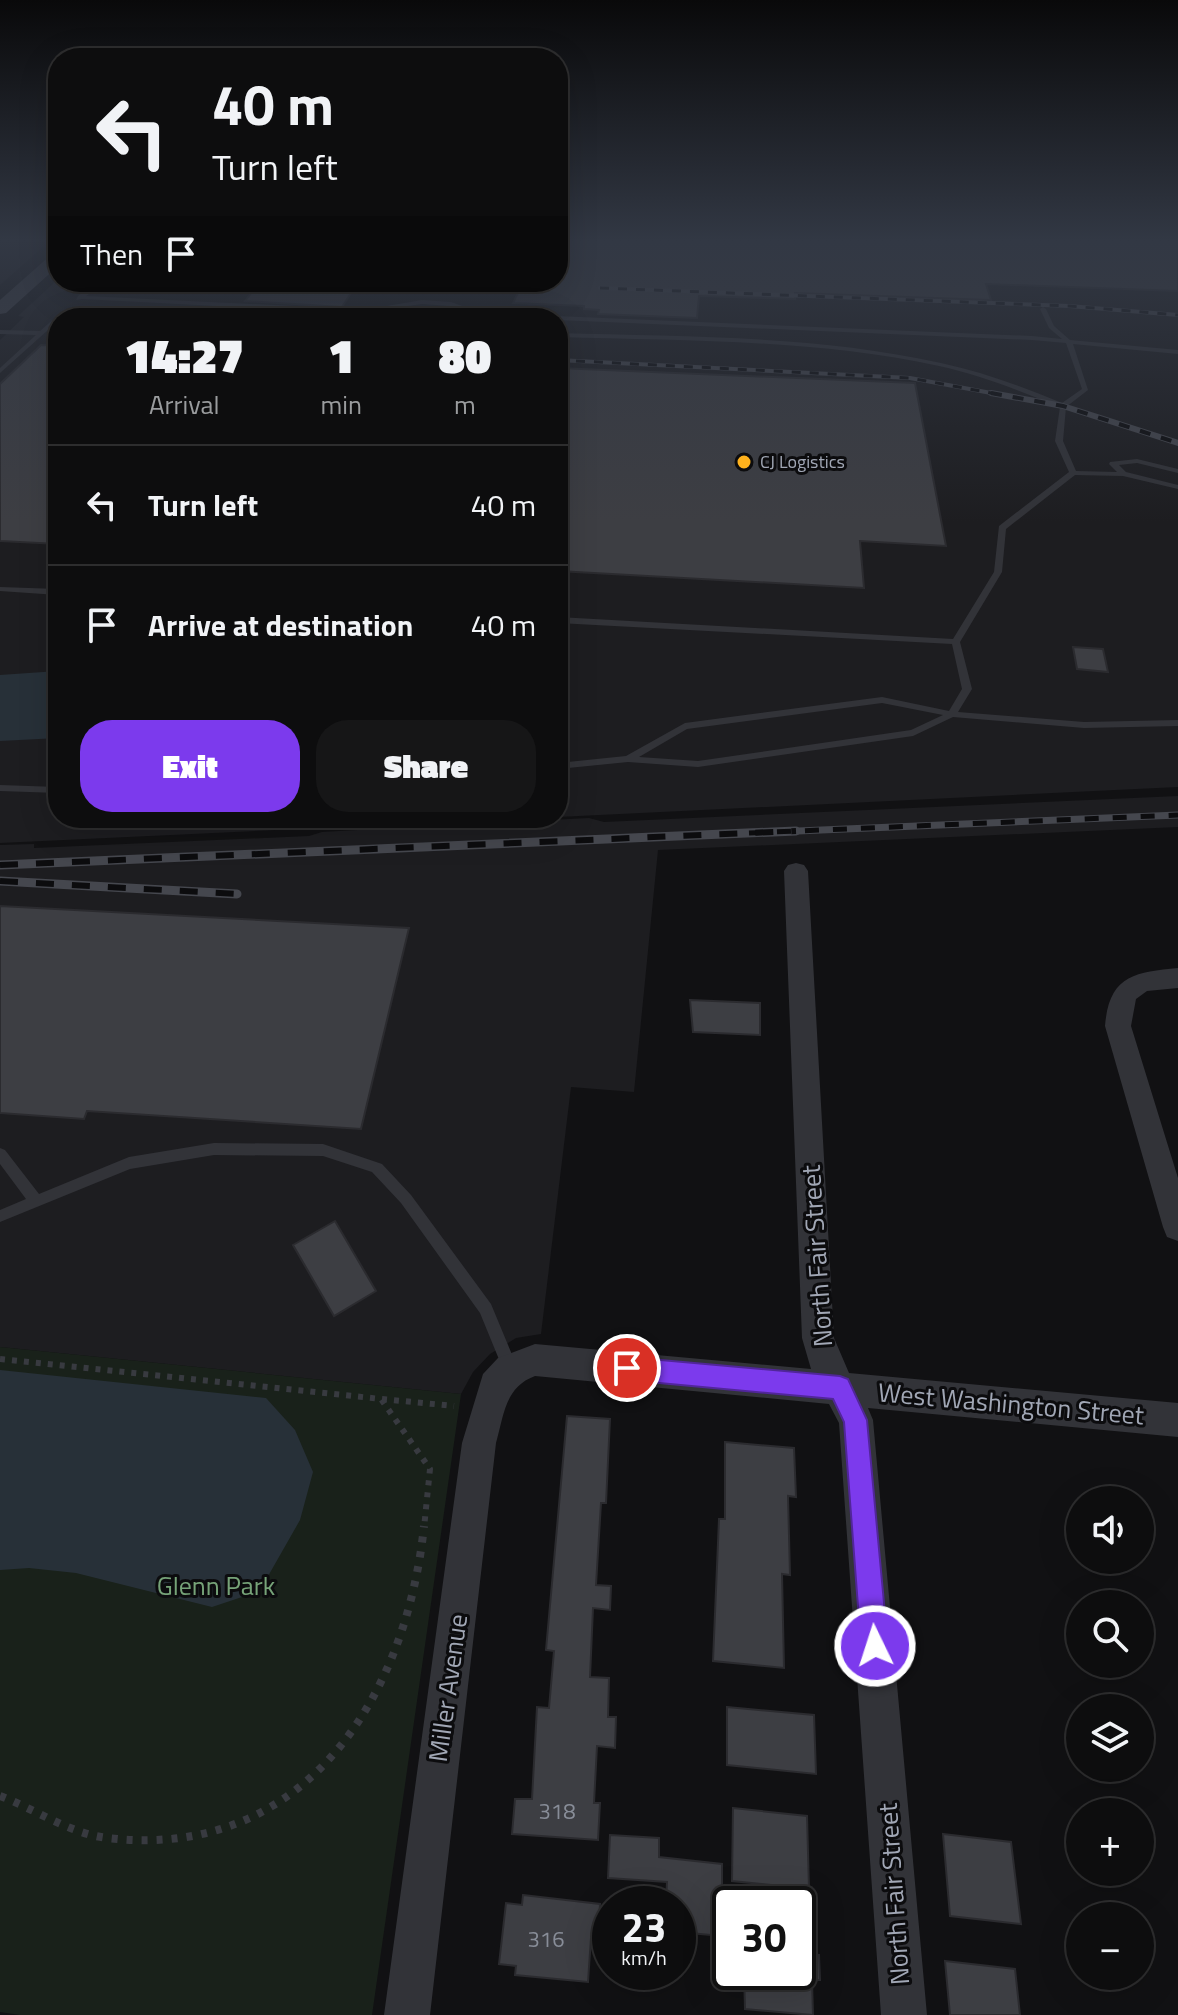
<!DOCTYPE html>
<html lang="en">
<head>
<meta charset="utf-8">
<style>
  :root { --surface:#0d0d0e; --page:#161617; --text:#f1f3f6; --muted:#9a9c9e; --line:#2d2d2e; --accent:#7c3aed }
  body { margin:0; font-family:"Titillium Web",sans-serif; background:var(--page); color:var(--text); height:100vh; display:flex; flex-direction:column; font-size:30px; white-space:nowrap }
  * { box-sizing:border-box; margin:0 }
  p { font-size:26px; color:var(--muted) }
  .icon { flex:none; width:44px; height:44px; fill:none; stroke:currentColor; stroke-width:2; stroke-linecap:round; stroke-linejoin:round }
  .map { position:relative; flex:1; overflow:hidden }
  .panel { position:absolute; left:48px; top:308px; width:520px; height:520px; display:flex; flex-direction:column; background:var(--surface); border-radius:32px; box-shadow:0 8px 32px #0002,0 0 0 2px var(--line) }
  .panel>* { flex:none }
  .banner { position:absolute; left:48px; top:48px; width:520px; height:244px; border-radius:32px; box-shadow:0 8px 32px #0002,0 0 0 2px var(--line); background:#0d0d0e; color:var(--text); overflow:hidden }
  .fabs { position:absolute; left:1066px; top:1486px; display:grid; gap:16px }
  .fabs a { display:grid; place-items:center; width:88px; height:88px; border-radius:50%; background:var(--surface); box-shadow:0 8px 32px #0002,0 0 0 2px var(--line); font-size:40px }
  .speed { position:absolute; left:592px; top:1886px; display:flex; gap:16px; font-size:40px; font-weight:700; text-align:center }
  .speed>* { display:grid; place-content:center; width:104px; height:104px; border-radius:50%; background:var(--surface); box-shadow:0 8px 32px #0002,0 0 0 2px var(--line); line-height:1 }
  .speed small { font-size:20px; font-weight:400 }
  .speed .limit { border:4px solid #111; border-radius:12px; background:#fff; color:#111 }
  .pin { position:absolute; display:grid; place-items:center; width:68px; height:68px; color:#fff; margin:-34px; border:4px solid #fff; border-radius:50%; box-shadow:0 2px 8px #0007 }
  .me { position:absolute; width:88px; margin:-44px; rotate:356deg; stroke-linejoin:round; filter:drop-shadow(0 0 6px #0008) }
  .turn { display:flex; align-items:center; gap:28px; height:168px; padding:0 32px; font-size:36px }
  .turn .icon { width:104px; height:104px; stroke-width:2.5 }
  .turn b { display:block; font-size:56px; line-height:68px }
  .then { display:flex; align-items:center; height:76px; padding:0 32px; background:#0003; gap:16px; font-size:30px }
  .eta { display:flex; justify-content:space-evenly; align-items:center; height:136px; text-align:center }
  .eta b { font-size:48px; font-weight:800; line-height:56px }
  .cta { display:flex; gap:16px; margin-top:auto; padding:16px 32px }
  .cta a { flex:1; height:92px; border-radius:32px; background:var(--accent); color:#fff; font-size:32px; font-weight:800; line-height:92px; text-align:center }
  .cta a+a { background:var(--page); color:var(--text) }
  ul { padding:0; list-style:none }
  li { display:flex; align-items:center; gap:24px; height:120px; padding:0 32px; border-top:2px solid var(--line) }
  li div { flex:1 }
  li b { display:block; font-size:30px }
  li em { font-style:normal }
  .map>svg:first-child { display:block }
  .built { fill:#1d1d20 }
  .green { fill:#19211a }
  .water { fill:#273038 }
  .building { fill:#3d3e43; stroke:#2b2b2f; stroke-width:2 }
  .lines { fill:none; stroke-linecap:round; stroke-linejoin:round }
  .path-far1 { stroke:#383a40; stroke-width:6; stroke-dasharray:5 7; stroke-linecap:butt }
  .path { stroke:#383a40; stroke-width:8; stroke-dasharray:6 9; stroke-linecap:butt }
  .lane { fill:#323338; fill-rule:evenodd }
  .street { fill:#323338; fill-rule:evenodd }
  .secondary { fill:#404249; fill-rule:evenodd }
  .rail-far3-casing { stroke:#45474e; stroke-width:4 }
  .rail-far2-casing { stroke:#45474e; stroke-width:6 }
  .rail-far1-casing { stroke:#45474e; stroke-width:7 }
  .rail-casing { stroke:#45474e; stroke-width:9 }
  .rail-far3 { stroke:#0c0c0e; stroke-width:3; stroke-dasharray:9; stroke-linecap:butt }
  .rail-far2 { stroke:#0c0c0e; stroke-width:4; stroke-dasharray:11; stroke-linecap:butt }
  .rail-far1 { stroke:#0c0c0e; stroke-width:5; stroke-dasharray:14; stroke-linecap:butt }
  .rail { stroke:#0c0c0e; stroke-width:6; stroke-dasharray:18; stroke-linecap:butt }
  .route { fill:#7c3aed; stroke:#51269a; stroke-width:2 }
  .poi-dot { fill:#ffb21d; stroke:#0c0c0e; stroke-width:3 }
  .labels { text-anchor:middle; stroke-width:6; stroke-linejoin:round; paint-order:stroke }
  .far-poi-label { font-size:18px; fill:#a1a7b5; stroke:#0c0c0e; text-anchor:start }
  .near-number-label { font-size:22px; fill:#888d98 }
  .near-street-label { font-size:26px; fill:#a1a7b5; stroke:#0c0c0e }
  .near-park-label { font-size:26px; fill:#76a378; stroke:#0c0c0e }
</style>
</head>
<body>
<div class="map">
<svg width="1178" height="2015" viewBox="0 0 1178 2015">
  <rect width="100%" height="100%" fill="#111113"/>
  <g class="built">
    <polygon points="0,240 51,240 0,285"/>
    <polygon points="558,240 1178,240 1178,787 558,817 558,318 58,318 58,818 528,818 0,843 0,340 24,317 18,316 58,279 58,282 558,282"/>
    <polygon points="1178,796 1178,827 658,850 634,1092 571,1087 541,1334 516,1338 490,1354 473,1372 461,1394 0,1347 0,845 34,844 34,848 309,836 322,832 428,826 589,818 604,822"/>
  </g>
  <polygon class="green" points="0,1347 461,1394 372,2015 20,2015 0,2012"/>
  <g class="water">
    <polygon points="58,671 58,738 0,741 0,675"/>
    <polygon points="0,1370 266,1398 295,1430 313,1472 300,1520 267,1578 245,1596 212,1607 76,1573 29,1568 0,1570"/>
  </g>
  <g class="building">
    <polygon points="558,240 1178,240 1178,291 986,284 991,300 795,293 795,299 699,296 697,318 598,314 599,310 584,309 584,306 513,303 523,282 558,282"/>
    <polygon points="260,282 358,282 342,307 245,301"/>
    <polygon points="41,345 58,346 58,544 0,541 0,384"/>
    <polygon points="558,368 915,383 946,546 860,541 864,588 558,571"/>
    <polygon points="1073,647 1103,649 1108,672 1077,669"/>
    <polygon points="0,906 409,928 361,1129 87,1111 84,1119 0,1113"/>
    <polygon points="690,1000 760,1003 760,1035 693,1032"/>
    <polygon points="335,1221 376,1291 334,1316 293,1245"/>
    <polygon points="567,1416 610,1419 606,1503 601,1503 596,1585 611,1586 610,1610 593,1608 590,1677 609,1678 608,1717 616,1717 615,1748 597,1746 594,1803 600,1803 598,1840 512,1834 515,1799 532,1799 537,1707 549,1708 554,1651 546,1650"/>
    <polygon points="725,1442 794,1448 796,1497 788,1496 790,1575 782,1574 784,1668 713,1661 719,1519 725,1519"/>
    <polygon points="727,1707 814,1715 816,1774 727,1765"/>
    <polygon points="733,1808 807,1816 809,1889 732,1881"/>
    <polygon points="943,1834 1011,1842 1021,1924 950,1916"/>
    <polygon points="610,1835 659,1838 659,1857 722,1864 722,1936 678,1932 678,1904 666,1904 667,1882 608,1878"/>
    <polygon points="523,1895 600,1904 598,1939 591,1938 588,1982 515,1975 516,1966 499,1964 506,1903 522,1905"/>
    <polygon points="798,1953 819,1955 820,1980 812,1980 813,2015 745,2009 744,1972 798,1972"/>
    <polygon points="945,1961 1015,1969 1020,2015 950,2015"/>
  </g>
  <g class="lines">
    <g class="path-far1">
      <polyline points="0,1359 381,1399 430,1469 424,1528"/>
      <polyline points="382,1399 454,1406"/>
    </g>
    <path class="path" d="M0,1796C35,1809 70,1834 108,1838C302,1861 406,1700 424,1526"/>
    <g class="lane">
      <polygon points="97,282 104,282 86,296 295,306 298,308 295,310 82,299 76,300 78,296"/>
      <path d="M422,300L451,302L482,313L1032,336L1062,339L1049,328L1040,309L1043,307L1046,309L1054,326L1070,340L1178,350V354L1073,344L1088,390L1066,407L1063,441L1076,471L1117,472L1109,464L1110,462L1137,459L1178,469V473L1137,463L1119,465L1126,472L1178,485V489L1123,476L1075,475L1006,529L1002,572L960,642L972,689L958,712L1084,722L1178,720V726L1084,728L953,717L913,736L698,767L628,762L558,769V763L626,756L685,723L882,697L949,711L962,689L952,644L558,623V617L953,639L994,572L999,526L1069,472L1055,441L1060,407C1020,391 981,375 939,366C814,339 685,341 558,337V333C686,337 816,335 941,363C983,372 1023,387 1062,403L1082,389L1066,343L1032,340L558,320V318L481,317L473,314L470,316L383,312L378,318H372L381,307ZM422,304L450,306L468,312L386,309ZM882,703L943,715L911,730L698,761L639,757L687,729Z"/>
      <polygon points="65,310 170,316 173,318 63,313"/>
      <polygon points="56,317 61,318 58,318 58,321 0,373 0,368 36,335 0,334 0,330 40,331"/>
      <polygon points="0,587 58,589 58,595 0,591"/>
      <polygon points="0,785 58,787 58,793 0,791"/>
      <polygon points="214,1143 323,1144 382,1164 411,1195 491,1304 518,1369 515,1374 510,1376 505,1374 480,1313 401,1203 372,1172 323,1156 214,1155 130,1169 0,1222 0,1210 26,1199 0,1164 0,1148 5,1150 39,1194 129,1157"/>
    </g>
    <g class="street">
      <path d="M796,863L804,865L808,871L834,1338L849,1373L1178,1403V1437L868,1408L873,1420L927,2015H881L839,1423L829,1404L535,1376C505,1387 504,1415 496,1443L430,2015H384L462,1443L483,1374L498,1358L535,1344L811,1369L802,1338L784,871L788,865Z"/>
      <path d="M1178,968V988L1147,991L1136,999L1131,1026L1178,1178V1241L1167,1237L1163,1227L1105,1026C1109,976 1134,972 1178,968Z"/>
    </g>
    <polygon class="secondary" points="58,252 58,266 6,313 0,314 0,300 52,254"/>
    <defs>
      <g id="rail-far3">
        <polyline points="600,288 1069,306 1178,315"/>
        <polyline points="558,360 910,378 1002,395"/>
      </g>
      <polyline id="rail-far2" points="991,393 1063,406 1178,443"/>
      <polyline id="rail-far1" points="749,833 1178,815"/>
      <g id="rail">
        <polyline points="0,865 796,831"/>
        <polyline points="0,881 237,894"/>
      </g>
    </defs>
    <use href="#rail-far3" class="rail-far3-casing"/>
    <use href="#rail-far2" class="rail-far2-casing"/>
    <use href="#rail-far1" class="rail-far1-casing"/>
    <use href="#rail" class="rail-casing"/>
    <use href="#rail-far3" class="rail-far3"/>
    <use href="#rail-far2" class="rail-far2"/>
    <use href="#rail-far1" class="rail-far1"/>
    <use href="#rail" class="rail"/>
  </g>
  <linearGradient id="sky" x2="0" y2="1"><stop stop-color="#09090a"/><stop offset="0.46" stop-color="#323844"/><stop offset="1" stop-color="#323844" stop-opacity="0"/></linearGradient>
  <rect width="1178" height="522" fill="url(#sky)"/>
  <polygon class="route" points="627,1357 840,1376 848,1379 867,1420 888,1646 884,1655 875,1659 865,1655 861,1646 844,1422 833,1399 627,1380 618,1376 615,1368 618,1360"/>
  <circle class="poi-dot" cx="744" cy="462" r="8"/>
  <g class="labels">
    <g class="far-poi-label">
      <text x="760" y="468">CJ Logistics</text>
    </g>
    <g class="near-number-label">
      <text x="557" y="1819">318</text>
      <text x="546" y="1947">316</text>
    </g>
    <g class="near-street-label">
      <text transform="translate(817 1256) rotate(-94)" y="9">North Fair Street</text>
      <text transform="translate(1011 1404) rotate(5)" y="9">West Washington Street</text>
      <text transform="translate(448 1688) rotate(-82)" y="9">Miller Avenue</text>
      <text transform="translate(894 1894) rotate(-94)" y="9">North Fair Street</text>
    </g>
    <g class="near-park-label">
      <text x="216" y="1595">Glenn Park</text>
    </g>
  </g>
</svg>
<div class="fabs">
<a><svg class="icon" aria-label="sound" viewBox="0 0 24 24"><path d="M4 9h4l5-4v14l-5-4H4zM17 9q2 3 0 6"/></svg></a>
<a><svg class="icon" aria-label="search" viewBox="0 0 24 24"><circle cx="10" cy="10" r="6"/><path d="M15 15l6 6"/></svg></a>
<a><svg class="icon" aria-label="layers" viewBox="0 0 24 24"><path d="M12 4l9 5-9 5-9-5zM3 14l9 5 9-5"/></svg></a>
<a>+</a>
<a>−</a>
</div>
<div class="speed"><div>23<small>km/h</small></div><div class="limit">30</div></div>
<div class="pin" style="left:627px;top:1368px;background:#d93025"><svg class="icon" aria-label="arrive" viewBox="0 0 24 24"><path d="M6 21V4h12l-3 4 3 4H6"/></svg></div>
<svg class="me" style="left:875px;top:1646px" viewBox="-20 -20 40 40"><circle r="17" fill="#7c3aed" stroke="#fff" stroke-width="3"/><path d="M0-11L8 9 0 5-8 9z" fill="#fff"/></svg>
<div class="banner">
<div class="turn"><svg class="icon" aria-label="left" viewBox="0 0 24 24"><path d="M17 20v-9H6M10 6l-5 5 5 5"/></svg><div><b>40 m</b>Turn left</div></div>
<div class="then">Then<svg class="icon" aria-label="arrive" viewBox="0 0 24 24"><path d="M6 21V4h12l-3 4 3 4H6"/></svg></div>
</div>
<section class="panel">
<div class="eta">
<div><b>14:27</b><p>Arrival</p></div>
<div><b>1</b><p>min</p></div>
<div><b>80</b><p>m</p></div>
</div>
<ul>
<li><svg class="icon" aria-label="left" viewBox="0 0 24 24"><path d="M17 20v-9H6M10 6l-5 5 5 5"/></svg><div><b>Turn left</b></div><em>40 m</em></li>
<li><svg class="icon" aria-label="arrive" viewBox="0 0 24 24"><path d="M6 21V4h12l-3 4 3 4H6"/></svg><div><b>Arrive at destination</b></div><em>40 m</em></li>
</ul>
<div class="cta"><a>Exit</a><a>Share</a></div>
</section>
</div>
</body>
</html>
